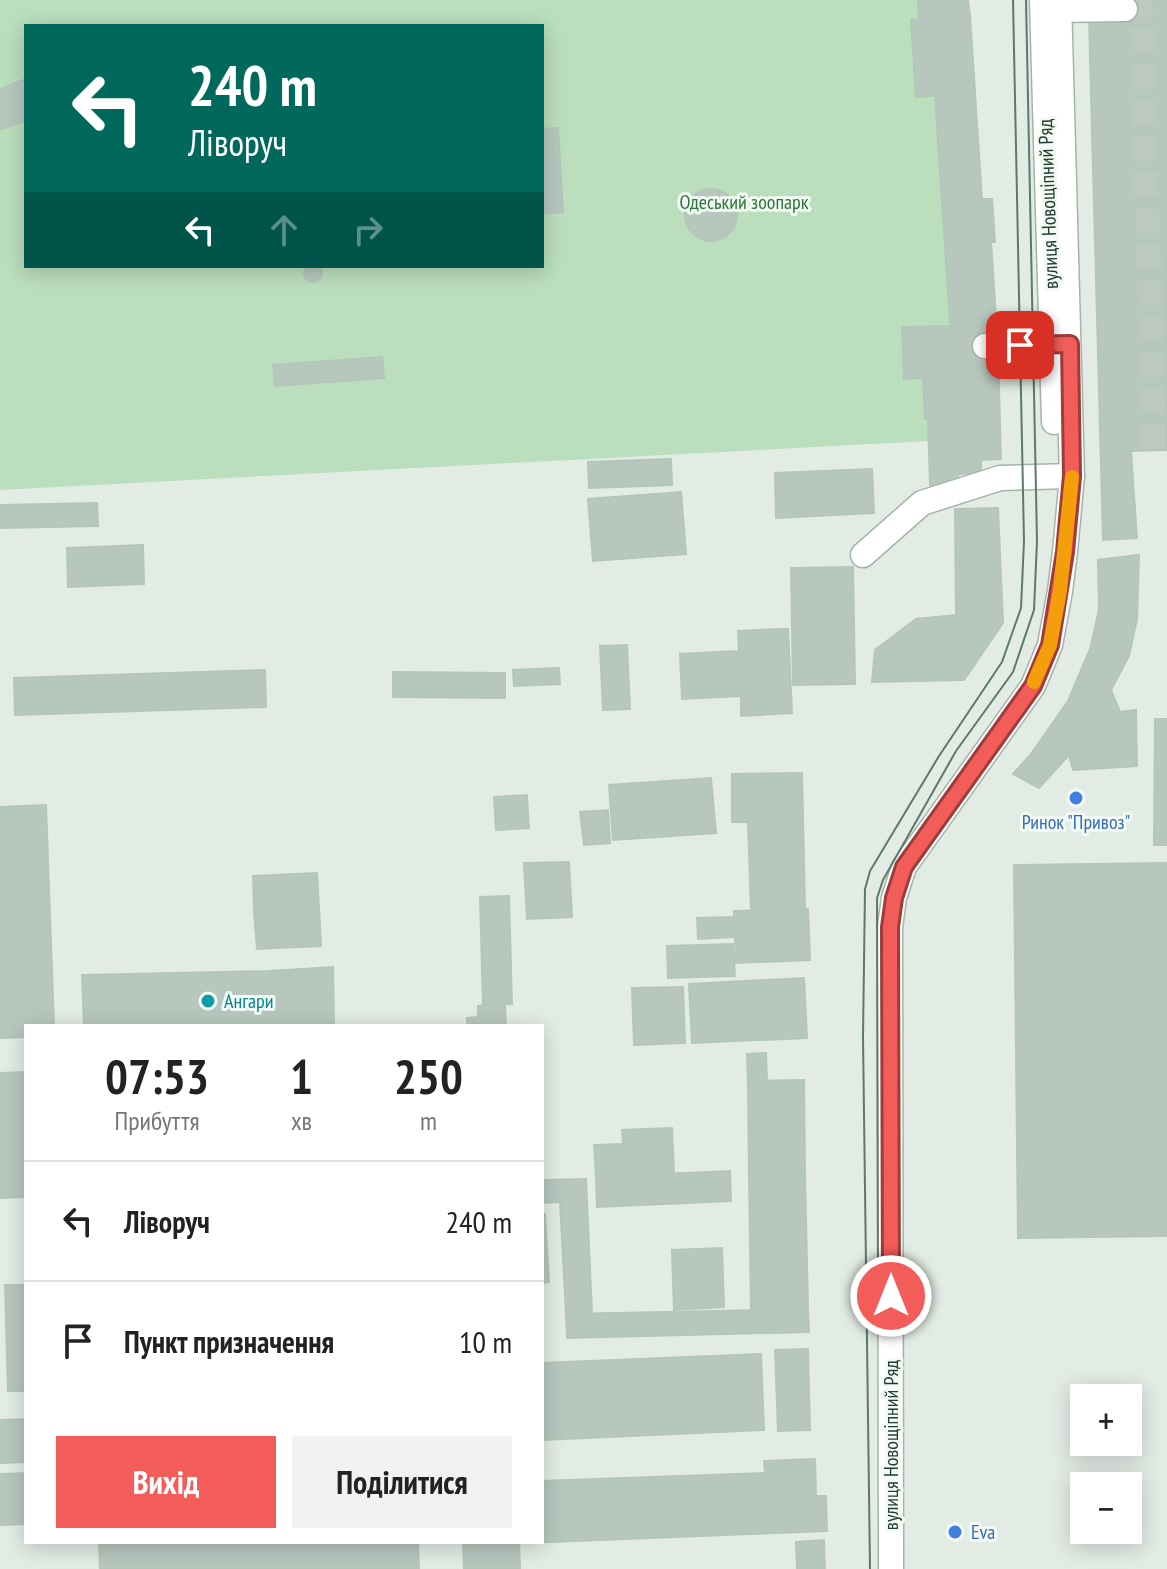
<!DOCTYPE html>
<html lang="uk">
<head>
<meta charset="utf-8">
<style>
  :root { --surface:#fff; --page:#f2f2f2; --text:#222; --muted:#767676; --line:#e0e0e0; --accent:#f35d59 }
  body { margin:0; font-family:"PT Sans Narrow",sans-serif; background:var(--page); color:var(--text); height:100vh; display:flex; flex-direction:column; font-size:30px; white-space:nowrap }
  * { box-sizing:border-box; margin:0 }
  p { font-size:26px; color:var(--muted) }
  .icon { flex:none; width:44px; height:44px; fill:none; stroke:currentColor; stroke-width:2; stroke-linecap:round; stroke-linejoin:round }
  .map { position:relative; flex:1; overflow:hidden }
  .sheet { position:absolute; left:24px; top:1024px; width:520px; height:520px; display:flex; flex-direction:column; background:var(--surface); border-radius:0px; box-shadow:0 4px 20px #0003 }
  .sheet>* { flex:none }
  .hud { position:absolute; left:24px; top:24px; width:520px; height:244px; border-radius:0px; box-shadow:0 4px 20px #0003; background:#00695c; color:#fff; overflow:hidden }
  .fabs { position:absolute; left:1070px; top:1384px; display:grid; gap:16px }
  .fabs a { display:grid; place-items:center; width:72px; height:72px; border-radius:0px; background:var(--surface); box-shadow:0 4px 20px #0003; font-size:40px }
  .pin { position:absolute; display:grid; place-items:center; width:68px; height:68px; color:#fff; margin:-34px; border-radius:16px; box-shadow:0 4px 12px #0006 }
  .me { position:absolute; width:88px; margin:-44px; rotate:0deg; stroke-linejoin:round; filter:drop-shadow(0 0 6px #0008) }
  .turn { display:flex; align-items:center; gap:28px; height:168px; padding:0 32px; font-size:36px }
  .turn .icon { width:104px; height:104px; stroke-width:2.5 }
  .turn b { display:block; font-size:56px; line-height:68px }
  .lanes { display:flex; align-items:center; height:76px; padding:0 32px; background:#0003; justify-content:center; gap:40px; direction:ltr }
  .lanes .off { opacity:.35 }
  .eta { display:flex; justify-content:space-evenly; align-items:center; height:136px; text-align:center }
  .eta b { font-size:48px; font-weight:800; line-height:56px }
  .button { display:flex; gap:16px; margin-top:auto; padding:16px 32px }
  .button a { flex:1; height:92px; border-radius:0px; background:var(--accent); color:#fff; font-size:32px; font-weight:800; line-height:92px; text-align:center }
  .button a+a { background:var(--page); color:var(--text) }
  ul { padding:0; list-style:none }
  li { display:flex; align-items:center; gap:24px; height:120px; padding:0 32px; border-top:2px solid var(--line) }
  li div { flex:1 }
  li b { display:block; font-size:30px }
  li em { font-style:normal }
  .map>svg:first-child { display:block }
  .green { fill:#bbdebc; fill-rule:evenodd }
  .building { fill:#b7c7be; stroke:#b4c6bb; stroke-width:2 }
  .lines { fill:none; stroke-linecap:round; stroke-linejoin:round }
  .minor-tunnel { stroke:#bcc9c1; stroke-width:24; stroke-dasharray:24 12; stroke-linecap:butt }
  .minor-casing { stroke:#a5b4ab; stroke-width:27 }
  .minor { stroke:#fff; stroke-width:24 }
  .tram { stroke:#5c796b; stroke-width:2 }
  .route-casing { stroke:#9e3c3a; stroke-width:20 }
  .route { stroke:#f35d59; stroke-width:14 }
  .slow { stroke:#f59e0b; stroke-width:14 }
  .shop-dot { fill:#3f7fe0; stroke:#f3f9f4; stroke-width:3 }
  .culture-dot { fill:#0f9aa8; stroke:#f3f9f4; stroke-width:3 }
  .labels { text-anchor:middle; stroke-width:6; stroke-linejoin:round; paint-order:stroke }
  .park-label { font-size:20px; fill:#2b7538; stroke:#f3f9f4 }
  .street-label { font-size:20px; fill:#223e30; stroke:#f3f9f4 }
  .shop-label { font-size:20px; fill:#366cbe; stroke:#f3f9f4 }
  .culture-label { font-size:20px; fill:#0d838f; stroke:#f3f9f4; text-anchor:start }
</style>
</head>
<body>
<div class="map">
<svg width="1167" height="1569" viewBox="0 0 1167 1569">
  <rect width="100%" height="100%" fill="#e2ece5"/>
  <path class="green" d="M0,0H969L982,199H992L995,242L991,243L997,333L951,335L950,326L902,327L904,378H923L925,419H928L929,441L0,490ZM26,26H542V266H26Z"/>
  <g class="building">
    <polygon points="918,0 968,0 970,16 919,19"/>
    <polygon points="1124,0 1167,0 1167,450 1131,451"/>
    <polygon points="970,16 975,93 916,97 911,20"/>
    <polygon points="1125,18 1131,451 1137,538 1103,540 1089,19"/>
    <polygon points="26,79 26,120 0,130 0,89"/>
    <polygon points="975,93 982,199 992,199 995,242 991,242 997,333 951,335 935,96"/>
    <polygon points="558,128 563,212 542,214 542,129"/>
    <circle cx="711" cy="215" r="26"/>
    <circle cx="313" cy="273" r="9"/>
    <polygon points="951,326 951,335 981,334 982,355 998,355 1001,459 981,460 981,473 958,474 959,484 930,485 928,419 925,419 923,378 904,379 902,327"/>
    <polygon points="382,357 384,378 275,386 273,365"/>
    <polygon points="671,459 672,485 589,488 588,462"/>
    <polygon points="872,469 874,513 776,518 775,473"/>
    <polygon points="681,492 686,554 593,561 588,499"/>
    <polygon points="97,503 98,526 0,528 0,505"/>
    <polygon points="998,508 1003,623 964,680 872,682 875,650 916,619 956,615 955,509"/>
    <polygon points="143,545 144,584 68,587 67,548"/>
    <polygon points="1139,555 1137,619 1129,656 1111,690 1120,712 1136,710 1137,766 1073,770 1069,755 1039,788 1013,774 1031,754 1068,701 1090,649 1099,610 1098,560"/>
    <polygon points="853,567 855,684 793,685 791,568"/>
    <polygon points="780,629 788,629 792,713 741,716 741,696 682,699 680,654 739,651 738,631"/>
    <polygon points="627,645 630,709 603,710 600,646"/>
    <polygon points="559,668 560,684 514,686 513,670"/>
    <polygon points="265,670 266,707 15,715 14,678"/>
    <polygon points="393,672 505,673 505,698 393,697"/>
    <polygon points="1155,719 1167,719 1167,845 1154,845"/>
    <polygon points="802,773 805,909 751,911 748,822 732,822 732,774"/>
    <polygon points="711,778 716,833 613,840 609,785"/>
    <polygon points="527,795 529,828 496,830 494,797"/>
    <polygon points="46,805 54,1026 26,1026 26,1037 0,1038 0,807"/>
    <polygon points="608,810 610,843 584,845 580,812"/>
    <polygon points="569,862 572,917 527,919 524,863"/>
    <polygon points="1167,863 1167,1236 1018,1238 1014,865"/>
    <polygon points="317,873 319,909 254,912 253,876"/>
    <polygon points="509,896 512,1004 483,1005 480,897"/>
    <polygon points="319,909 321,946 257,949 254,912"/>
    <polygon points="808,909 810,960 736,963 735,937 698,939 697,918 734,917 734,911"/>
    <polygon points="733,944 735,976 668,978 667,946"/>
    <polygon points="333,967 334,1026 84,1026 82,975 269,971"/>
    <polygon points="804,978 807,1038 692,1043 689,984"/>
    <polygon points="683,987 685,1043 634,1045 632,988"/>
    <polygon points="505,1004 506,1026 467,1025 467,1018 478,1017 478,1006"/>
    <polygon points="766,1053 767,1081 748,1081 747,1054"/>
    <polygon points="26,1072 26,1197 0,1198 0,1073"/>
    <polygon points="804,1080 805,1175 749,1176 748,1081"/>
    <polygon points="672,1128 674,1174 596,1177 594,1145 623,1144 622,1130"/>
    <polygon points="730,1171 731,1201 597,1207 596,1177"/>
    <polygon points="805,1175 808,1309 751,1310 749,1176"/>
    <polygon points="586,1179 592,1314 566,1314 560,1202 542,1203 542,1180"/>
    <polygon points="542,1214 545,1214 549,1282 542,1283"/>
    <polygon points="722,1248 724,1307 674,1310 672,1250"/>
    <polygon points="5,1285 26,1285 26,1391 8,1391"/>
    <polygon points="808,1309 809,1332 567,1338 566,1314"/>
    <polygon points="808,1349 810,1430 778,1431 775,1350"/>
    <polygon points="761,1354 764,1430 543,1440 542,1363"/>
    <polygon points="26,1419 26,1462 0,1463 0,1420"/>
    <polygon points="815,1459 816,1496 826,1496 827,1531 524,1543 542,1542 542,1481 765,1473 764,1461"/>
    <polygon points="26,1473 26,1524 0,1525 0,1474"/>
    <polygon points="824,1540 825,1569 797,1569 796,1542"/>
    <polygon points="99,1542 418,1542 419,1569 100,1569"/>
    <polygon points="463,1542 519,1542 520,1569 464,1569"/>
  </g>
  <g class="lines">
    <polyline class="minor-tunnel" points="1125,9 1141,9 1154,450"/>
    <defs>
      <g id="minor">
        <polyline points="1042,0 1054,422"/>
        <polyline points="1060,10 1125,9"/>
        <polyline points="985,346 1066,344"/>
        <polyline points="863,555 922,503 1000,478 1072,476"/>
        <polyline points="891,1569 890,927 894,898 904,867 1033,686 1050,645 1060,591 1065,552 1072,476 1059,0"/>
      </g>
    </defs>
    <use href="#minor" class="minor-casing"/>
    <use href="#minor" class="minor"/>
    <g class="tram">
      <polyline points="878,1289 877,898 883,880 956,751 1013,672 1034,610 1037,541 1026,0"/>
      <polyline points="870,1569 863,1037 865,889 870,871 939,756 1002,662 1021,608 1024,541 1013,0"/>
    </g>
  </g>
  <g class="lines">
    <defs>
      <polyline id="route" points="891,1296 890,927 894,898 904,867 1033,686 1050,645 1065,552 1072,476 1070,344 1020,345"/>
    </defs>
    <use href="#route" class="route-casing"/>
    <use href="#route" class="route"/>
    <polyline class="slow" points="1034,682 1050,645 1060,591 1072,477"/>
  </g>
  <g class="shop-dot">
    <circle cx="1076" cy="798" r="8"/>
    <circle cx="955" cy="1532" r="8"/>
  </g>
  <circle class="culture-dot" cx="208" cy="1001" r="8"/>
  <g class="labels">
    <g class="park-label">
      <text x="744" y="209">Одеський зоопарк</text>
    </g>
    <g class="street-label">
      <text transform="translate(1048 204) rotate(-92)" y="7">вулиця Новощіпний Ряд</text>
      <text transform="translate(891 1445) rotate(-90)" y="7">вулиця Новощіпний Ряд</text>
    </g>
    <g class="shop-label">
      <text x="1076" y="829">Ринок "Привоз"</text>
      <text x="971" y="1539" text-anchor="start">Eva</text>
    </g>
    <g class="culture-label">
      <text x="224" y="1008">Ангари</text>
    </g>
  </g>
</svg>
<div class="fabs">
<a>+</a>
<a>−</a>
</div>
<div class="pin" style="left:1020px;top:345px;background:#d93025"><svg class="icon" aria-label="arrive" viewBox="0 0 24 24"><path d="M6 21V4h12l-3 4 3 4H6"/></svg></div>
<svg class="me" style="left:891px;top:1296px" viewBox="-20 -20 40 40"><circle r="17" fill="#f35d59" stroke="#fff" stroke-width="3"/><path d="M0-11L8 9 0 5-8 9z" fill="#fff"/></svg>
<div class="hud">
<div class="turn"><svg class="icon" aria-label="left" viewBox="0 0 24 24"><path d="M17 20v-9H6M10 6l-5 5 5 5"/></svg><div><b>240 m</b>Ліворуч</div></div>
<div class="lanes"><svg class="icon" aria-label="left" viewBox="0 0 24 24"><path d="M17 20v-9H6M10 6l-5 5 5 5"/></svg><svg class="icon off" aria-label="ahead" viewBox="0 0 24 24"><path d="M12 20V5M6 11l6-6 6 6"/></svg><svg class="icon off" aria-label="right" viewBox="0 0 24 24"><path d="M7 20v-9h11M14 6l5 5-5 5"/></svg></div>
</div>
<section class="sheet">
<div class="eta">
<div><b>07:53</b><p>Прибуття</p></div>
<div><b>1</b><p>хв</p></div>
<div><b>250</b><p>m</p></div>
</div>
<ul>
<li><svg class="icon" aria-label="left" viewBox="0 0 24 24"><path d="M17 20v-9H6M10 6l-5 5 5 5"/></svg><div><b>Ліворуч</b></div><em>240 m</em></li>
<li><svg class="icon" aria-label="arrive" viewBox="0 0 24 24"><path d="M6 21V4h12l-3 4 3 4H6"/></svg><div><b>Пункт призначення</b></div><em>10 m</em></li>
</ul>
<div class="button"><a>Вихід</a><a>Поділитися</a></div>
</section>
</div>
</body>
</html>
